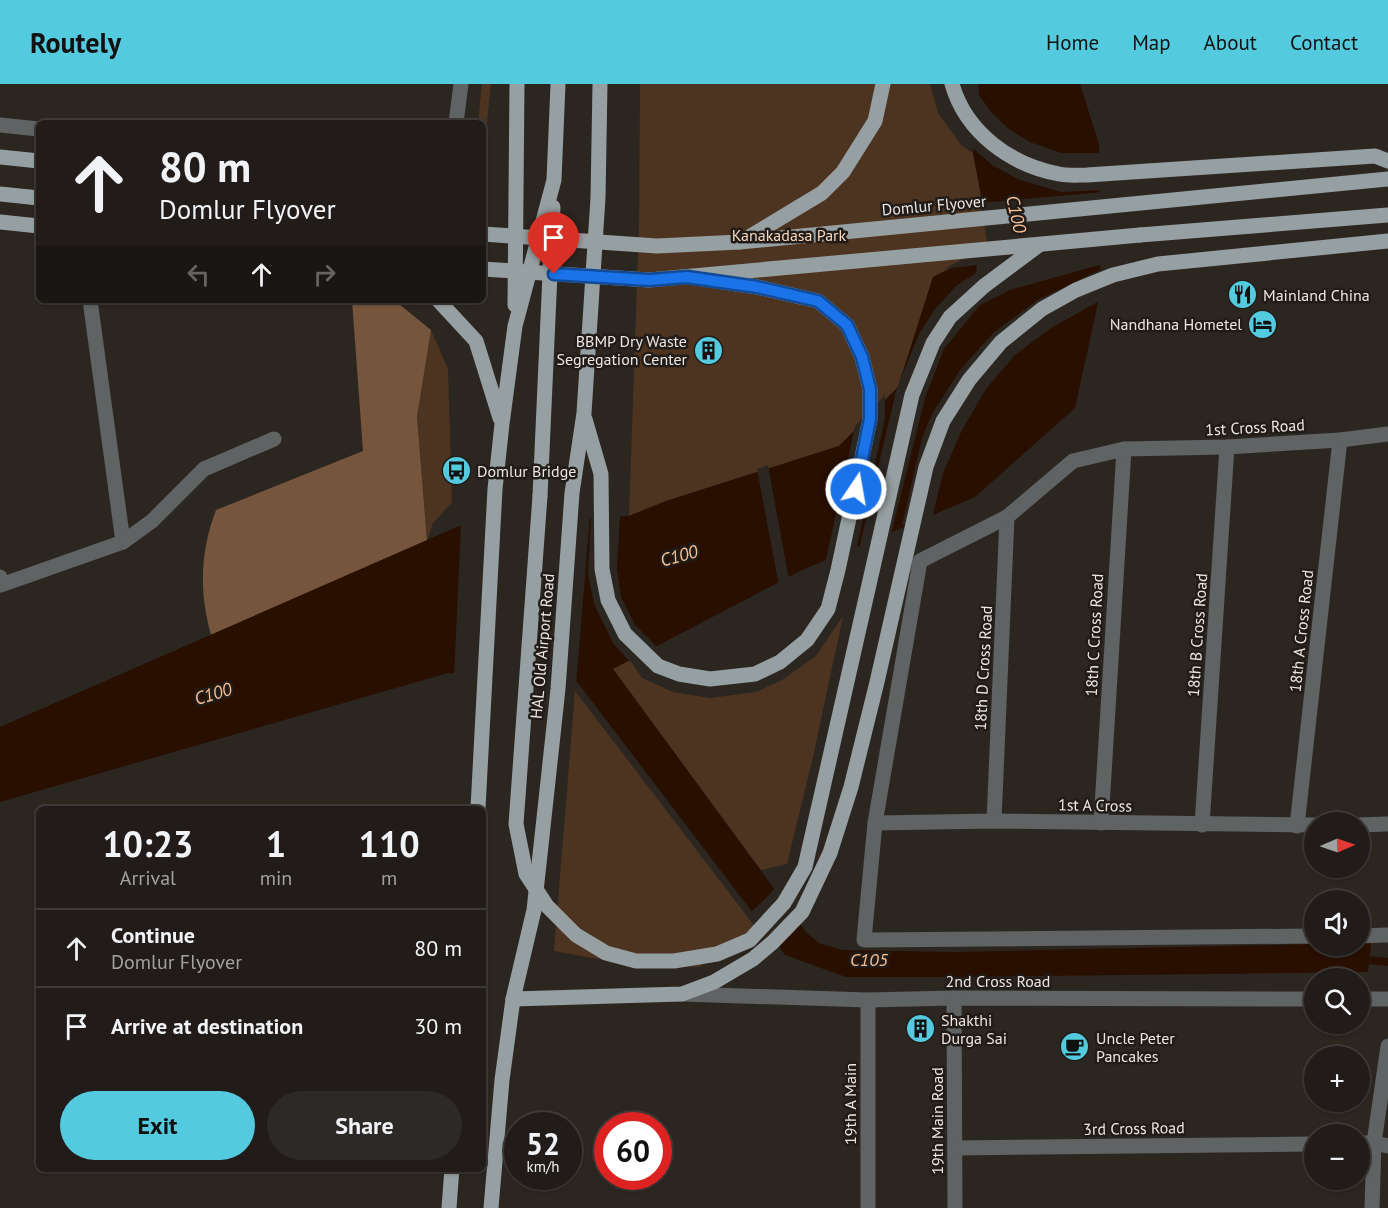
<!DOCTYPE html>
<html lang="en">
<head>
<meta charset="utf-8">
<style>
  :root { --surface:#211c19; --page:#2d2926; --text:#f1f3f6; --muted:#a2a1a2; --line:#3e3a38; --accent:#54cade }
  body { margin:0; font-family:"PT Sans",sans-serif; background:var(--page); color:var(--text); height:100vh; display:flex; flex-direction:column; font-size:22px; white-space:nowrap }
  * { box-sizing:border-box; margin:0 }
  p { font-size:20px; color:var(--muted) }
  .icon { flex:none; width:33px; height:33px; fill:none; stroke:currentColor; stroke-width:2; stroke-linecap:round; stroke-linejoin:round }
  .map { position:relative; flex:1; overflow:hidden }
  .details { position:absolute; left:36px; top:722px; width:450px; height:366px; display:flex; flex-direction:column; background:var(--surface); border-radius:9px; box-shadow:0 2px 4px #0004,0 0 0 2px var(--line) }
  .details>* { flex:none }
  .top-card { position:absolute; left:36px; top:36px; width:450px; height:183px; border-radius:9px; box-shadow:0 2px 4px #0004,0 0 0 2px var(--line); background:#211c19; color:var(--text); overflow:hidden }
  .needle { width:39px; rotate:88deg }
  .controls { position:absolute; left:1304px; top:728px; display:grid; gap:12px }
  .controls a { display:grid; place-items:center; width:66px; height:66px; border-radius:50%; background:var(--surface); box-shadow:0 2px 4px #0004,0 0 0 2px var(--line); font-size:30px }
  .speed { position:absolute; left:504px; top:1028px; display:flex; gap:12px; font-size:30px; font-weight:700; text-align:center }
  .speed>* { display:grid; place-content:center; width:78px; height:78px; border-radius:50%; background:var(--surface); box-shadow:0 2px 4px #0004,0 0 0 2px var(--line); line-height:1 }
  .speed small { font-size:15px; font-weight:400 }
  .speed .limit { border:9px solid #d22; background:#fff; color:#111 }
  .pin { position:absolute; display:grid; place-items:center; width:51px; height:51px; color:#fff; margin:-62px -26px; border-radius:50% 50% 50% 0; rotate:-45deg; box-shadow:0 0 6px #0007 }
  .pin .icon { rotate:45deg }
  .me { position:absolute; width:66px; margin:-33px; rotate:12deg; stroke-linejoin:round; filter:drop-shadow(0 0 4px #0008) }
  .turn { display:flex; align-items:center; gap:21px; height:126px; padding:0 24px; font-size:27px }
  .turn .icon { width:78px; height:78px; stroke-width:2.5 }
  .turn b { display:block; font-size:42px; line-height:51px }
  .lanes { display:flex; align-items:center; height:57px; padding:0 24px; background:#0003; justify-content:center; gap:30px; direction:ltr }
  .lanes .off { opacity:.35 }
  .eta { display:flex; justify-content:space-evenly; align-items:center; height:102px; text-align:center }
  .eta b { font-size:36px; font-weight:700; line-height:42px }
  .action { display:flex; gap:12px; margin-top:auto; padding:12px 24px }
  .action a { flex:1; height:69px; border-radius:36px; background:var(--accent); color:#111; font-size:24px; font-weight:700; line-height:69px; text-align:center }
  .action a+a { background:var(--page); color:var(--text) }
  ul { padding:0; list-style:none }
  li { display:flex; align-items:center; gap:18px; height:78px; padding:0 24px; border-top:2px solid var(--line) }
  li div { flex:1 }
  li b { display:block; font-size:22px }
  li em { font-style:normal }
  header { display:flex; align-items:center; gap:36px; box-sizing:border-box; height:84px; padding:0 30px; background:var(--accent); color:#111 }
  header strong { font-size:28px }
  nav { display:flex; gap:33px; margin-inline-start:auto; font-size:21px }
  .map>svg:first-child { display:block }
  .green { fill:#4d3420 }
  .forest { fill:#75563d }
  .water { fill:#280f00 }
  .pier { fill:#2c2621 }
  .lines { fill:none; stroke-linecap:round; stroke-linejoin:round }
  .stream { stroke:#280f00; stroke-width:8 }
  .minor { stroke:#5f6364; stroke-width:15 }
  .major { stroke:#969fa1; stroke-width:15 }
  .major-bridge { stroke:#969fa1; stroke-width:15 }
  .route-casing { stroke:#114b97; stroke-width:15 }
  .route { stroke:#1a73e8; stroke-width:10 }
  .labels { text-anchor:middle; stroke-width:5; stroke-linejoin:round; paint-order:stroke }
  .street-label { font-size:16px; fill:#ebe7e4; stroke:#221c18 }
  .park-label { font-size:16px; fill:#fad9be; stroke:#221c18 }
  .poi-label { font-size:16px; fill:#ebe7e4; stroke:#221c18; text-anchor:start }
  .water-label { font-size:18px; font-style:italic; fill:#f8c195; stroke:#221c18 }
</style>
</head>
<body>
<header>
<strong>Routely</strong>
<nav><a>Home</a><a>Map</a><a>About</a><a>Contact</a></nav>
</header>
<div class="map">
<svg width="1388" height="1124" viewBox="0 0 1388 1124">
  <rect width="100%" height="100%" fill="#2c2621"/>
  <g class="green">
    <polygon points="482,0 491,0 483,74 483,39 478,39"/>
    <polygon points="640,0 930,0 938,29 962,62 973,69 991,164 933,193 898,303 839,362 666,417 629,432 639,143"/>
    <polygon points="431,246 448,285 452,418 433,439 427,457 417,333"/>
    <polygon points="843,532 813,673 787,780 761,786 613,585 629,575 642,594 673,608 710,614 756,608 782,596 816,572"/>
    <polygon points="575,607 756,844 699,883 637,882 554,867"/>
  </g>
  <path class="forest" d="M352,216H394L431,246L417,333L427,457L211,551C199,508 200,468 216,426L363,367Z"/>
  <polygon class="water" points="978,0 1080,0 1099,60 1101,205 1075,324 975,413 802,486 613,585 805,847 819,859 843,866 953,868 1314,860 1359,861 1359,859 1371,859 1368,888 955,893 846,893 785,871 578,599 448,589 0,718 0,643 459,442 629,432 666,417 839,362 898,303 933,193 991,164 973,69 979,8"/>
  <g class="pier">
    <polygon points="976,2 977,8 991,28 1010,46 1030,58 1061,69 1102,69 1103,106 1061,108 1020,96 992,81 971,62"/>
    <polygon points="1103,108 1103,180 1010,206 980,221 944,265 925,314 891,451 859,465 896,307 919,250 935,225 956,202 976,189 977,181 944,185 988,162 980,119"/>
    <polygon points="1104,184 1104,206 1101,216 1051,244 1015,271 986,305 962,346 943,389 932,434 916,441 902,441 922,354 932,330 960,286 993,249 1039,215"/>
    <polygon points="885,311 885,334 856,467 825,480 855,342"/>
    <polygon points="768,381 789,496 779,502 757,385"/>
    <polygon points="620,430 617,485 621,513 635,541 658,564 630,578 613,559 594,520 588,489 591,431"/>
    <polygon points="590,431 576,602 454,592 461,439"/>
    <polygon points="776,801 795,829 770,857 749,830 771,809"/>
  </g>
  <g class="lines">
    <polyline class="stream" points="1359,875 1388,878"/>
    <g class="minor">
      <polyline points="456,39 461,0"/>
      <polyline points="0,41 39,45"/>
      <polyline points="90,216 123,458"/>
      <polyline points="0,493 1,501 123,458 152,437 204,385 274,355"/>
      <polyline points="994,737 1007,433"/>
      <polyline points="875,739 994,737 1314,741"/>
      <polyline points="1101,739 1124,365"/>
      <polyline points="1202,741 1227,363"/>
      <polyline points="1359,741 1388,740"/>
      <polyline points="1297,742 1340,356"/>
      <polyline points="1314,852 864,856 875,739 920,477 1007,433 1073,377 1124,365 1227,363 1340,356 1388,350"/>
      <polyline points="1359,852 1388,851"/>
      <polyline points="682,910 868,916 954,914 1314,915"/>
      <polyline points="954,914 955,1124"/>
      <polyline points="1359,915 1388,915"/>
      <polyline points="1359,1059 1374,1059 1388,1062"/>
      <polyline points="955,1064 1314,1060"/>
      <polyline points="868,1124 868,916"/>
      <polyline points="1372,1124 1374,1059 1388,962"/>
    </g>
    <g class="major">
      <path d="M952,0C966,49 1011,81 1059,90C1068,92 1078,91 1087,91L1375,72L1388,77"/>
      <polyline points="0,73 39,77"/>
      <polyline points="0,110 39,114"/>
      <polyline points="0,138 39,142"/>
      <polyline points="1140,151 1388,131"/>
      <polyline points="746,155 822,109 843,88 875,37 883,0"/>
      <polyline points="740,158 1388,95"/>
      <polyline points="438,216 476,257 500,334"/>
      <polyline points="515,221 517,0"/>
      <polyline points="585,335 601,390 602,485 608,516 625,550 658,582 679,590 710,595 755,590 780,578 807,556 828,525 838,486 864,364 870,335 870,305 862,273 847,241 818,217 757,203 697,194"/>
      <polyline points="540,412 553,123"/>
      <polyline points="478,724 495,405 502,340 515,242 554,96 558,0"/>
      <polyline points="513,915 682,910 714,898 753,875 773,858 802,828 830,769 851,703 877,598 926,383 943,337 969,296 1001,258 1042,225 1076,206 1113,191 1158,180 1388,157"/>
      <polyline points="449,1124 452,1084"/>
      <polyline points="491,1124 502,996 513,915 534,826 558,605 572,409 584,329 598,114 600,0"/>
    </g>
    <g class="major-bridge">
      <polyline points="483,150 657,162 740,158"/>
      <polyline points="483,185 649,196 1140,151"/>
      <polyline points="540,412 516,740 526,790 547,822 576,851 606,869 636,877 674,877 717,870 750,856 784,819 805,783 912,311 933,259 950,233 984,202 1039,161"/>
    </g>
  </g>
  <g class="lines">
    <defs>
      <polyline id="route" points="554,190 649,196 687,193 757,203 818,217 847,241 862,273 870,305 870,335 856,405"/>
    </defs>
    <use href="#route" class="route-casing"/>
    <use href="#route" class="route"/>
  </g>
  <defs>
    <symbol id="restaurant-disc" viewBox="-11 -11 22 22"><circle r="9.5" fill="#54cade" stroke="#221c18"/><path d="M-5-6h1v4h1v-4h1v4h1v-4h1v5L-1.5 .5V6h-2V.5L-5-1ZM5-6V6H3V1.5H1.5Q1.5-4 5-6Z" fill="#111"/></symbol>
    <symbol id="hotel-disc" viewBox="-11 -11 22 22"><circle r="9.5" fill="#54cade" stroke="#221c18"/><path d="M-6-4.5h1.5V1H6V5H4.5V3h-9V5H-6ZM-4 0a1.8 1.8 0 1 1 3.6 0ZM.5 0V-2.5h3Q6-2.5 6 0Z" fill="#111"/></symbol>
    <symbol id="building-disc" viewBox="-11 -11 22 22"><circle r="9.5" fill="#54cade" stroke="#221c18"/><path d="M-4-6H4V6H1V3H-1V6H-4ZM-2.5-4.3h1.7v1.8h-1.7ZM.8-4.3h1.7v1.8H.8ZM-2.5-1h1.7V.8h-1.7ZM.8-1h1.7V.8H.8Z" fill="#111"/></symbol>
    <symbol id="bus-disc" viewBox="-11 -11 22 22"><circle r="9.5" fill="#54cade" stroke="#221c18"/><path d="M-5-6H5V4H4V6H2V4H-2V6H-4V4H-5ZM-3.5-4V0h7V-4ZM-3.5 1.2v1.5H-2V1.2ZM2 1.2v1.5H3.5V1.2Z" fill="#111"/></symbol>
    <symbol id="cafe-disc" viewBox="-11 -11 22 22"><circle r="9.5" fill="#54cade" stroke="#221c18"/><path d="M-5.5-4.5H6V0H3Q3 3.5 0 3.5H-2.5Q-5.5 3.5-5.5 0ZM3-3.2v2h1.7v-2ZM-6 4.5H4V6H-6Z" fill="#111"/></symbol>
  </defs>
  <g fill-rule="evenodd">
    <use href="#restaurant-disc" x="1226" y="194" width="33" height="33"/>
    <use href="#hotel-disc" x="1246" y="224" width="33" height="33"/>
    <use href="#building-disc" x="692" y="250" width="33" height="33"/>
    <use href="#bus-disc" x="440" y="370" width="33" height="33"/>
    <use href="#building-disc" x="904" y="928" width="33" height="33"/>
    <use href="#cafe-disc" x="1058" y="946" width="33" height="33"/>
  </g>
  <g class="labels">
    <g class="street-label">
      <text transform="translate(934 121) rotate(-5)" y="6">Domlur Flyover</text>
      <text transform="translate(1255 343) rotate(-3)" y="6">1st Cross Road</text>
      <text transform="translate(1301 547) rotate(-84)" y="6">18th A Cross Road</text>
      <text transform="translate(1094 551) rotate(-87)" y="6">18th C Cross Road</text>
      <text transform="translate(1197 551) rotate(-86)" y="6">18th B Cross Road</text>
      <text transform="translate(542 562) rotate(-85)" y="6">HAL Old Airport Road</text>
      <text transform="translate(983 584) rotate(-87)" y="6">18th D Cross Road</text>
      <text transform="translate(1095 721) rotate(1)" y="6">1st A Cross</text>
      <text x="998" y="903">2nd Cross Road</text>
      <text transform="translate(850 1020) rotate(-90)" y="6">19th A Main</text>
      <text transform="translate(937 1037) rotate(-90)" y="6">19th Main Road</text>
      <text transform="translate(1134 1044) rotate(-1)" y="6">3rd Cross Road</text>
    </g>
    <g class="park-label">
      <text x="789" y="157">Kanakadasa Park</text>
    </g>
    <g class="poi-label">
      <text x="1263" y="217">Mainland China</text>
      <text x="1242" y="246" text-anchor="end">Nandhana Hometel</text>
      <text x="687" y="263" text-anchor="end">BBMP Dry Waste<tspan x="687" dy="18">Segregation Center</tspan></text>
      <text x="477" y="393">Domlur Bridge</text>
      <text x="941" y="942">Shakthi<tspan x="941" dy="18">Durga Sai</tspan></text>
      <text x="1096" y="960">Uncle Peter<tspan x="1096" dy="18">Pancakes</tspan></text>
    </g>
    <g class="water-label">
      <text transform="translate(1016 130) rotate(77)" y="6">C100</text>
      <text transform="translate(679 472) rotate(-15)" y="6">C100</text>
      <text transform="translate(213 610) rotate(-17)" y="6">C100</text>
      <text x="869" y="882">C105</text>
    </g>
  </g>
</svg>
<div class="controls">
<a><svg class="needle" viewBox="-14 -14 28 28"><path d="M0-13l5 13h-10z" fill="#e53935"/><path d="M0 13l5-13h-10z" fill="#a2a1a2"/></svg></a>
<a><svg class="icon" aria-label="sound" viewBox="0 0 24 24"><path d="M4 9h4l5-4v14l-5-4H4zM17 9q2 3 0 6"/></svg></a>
<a><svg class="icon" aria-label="search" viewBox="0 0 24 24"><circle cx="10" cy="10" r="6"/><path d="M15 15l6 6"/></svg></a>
<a>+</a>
<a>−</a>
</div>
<div class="speed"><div>52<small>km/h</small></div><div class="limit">60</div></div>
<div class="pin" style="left:554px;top:190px;background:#d93025"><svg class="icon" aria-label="arrive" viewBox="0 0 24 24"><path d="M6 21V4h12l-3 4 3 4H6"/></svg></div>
<svg class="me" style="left:856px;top:405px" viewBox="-20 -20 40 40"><circle r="17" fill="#1a73e8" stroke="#fff" stroke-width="3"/><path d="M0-11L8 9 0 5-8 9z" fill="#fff"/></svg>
<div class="top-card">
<div class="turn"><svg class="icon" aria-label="ahead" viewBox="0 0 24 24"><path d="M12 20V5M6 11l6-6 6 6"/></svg><div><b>80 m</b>Domlur Flyover</div></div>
<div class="lanes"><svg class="icon off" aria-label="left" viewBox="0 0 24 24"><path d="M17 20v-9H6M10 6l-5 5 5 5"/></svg><svg class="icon" aria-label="ahead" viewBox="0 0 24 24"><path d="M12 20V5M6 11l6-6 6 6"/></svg><svg class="icon off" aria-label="right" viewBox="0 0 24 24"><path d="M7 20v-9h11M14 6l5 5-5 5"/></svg></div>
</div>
<section class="details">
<div class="eta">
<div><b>10:23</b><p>Arrival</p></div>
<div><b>1</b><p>min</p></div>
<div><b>110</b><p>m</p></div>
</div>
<ul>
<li><svg class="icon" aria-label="ahead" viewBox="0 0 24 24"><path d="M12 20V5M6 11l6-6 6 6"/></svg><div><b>Continue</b><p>Domlur Flyover</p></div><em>80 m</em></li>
<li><svg class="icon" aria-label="arrive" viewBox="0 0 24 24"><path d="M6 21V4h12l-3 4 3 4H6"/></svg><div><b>Arrive at destination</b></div><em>30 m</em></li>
</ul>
<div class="action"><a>Exit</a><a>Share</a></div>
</section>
</div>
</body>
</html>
